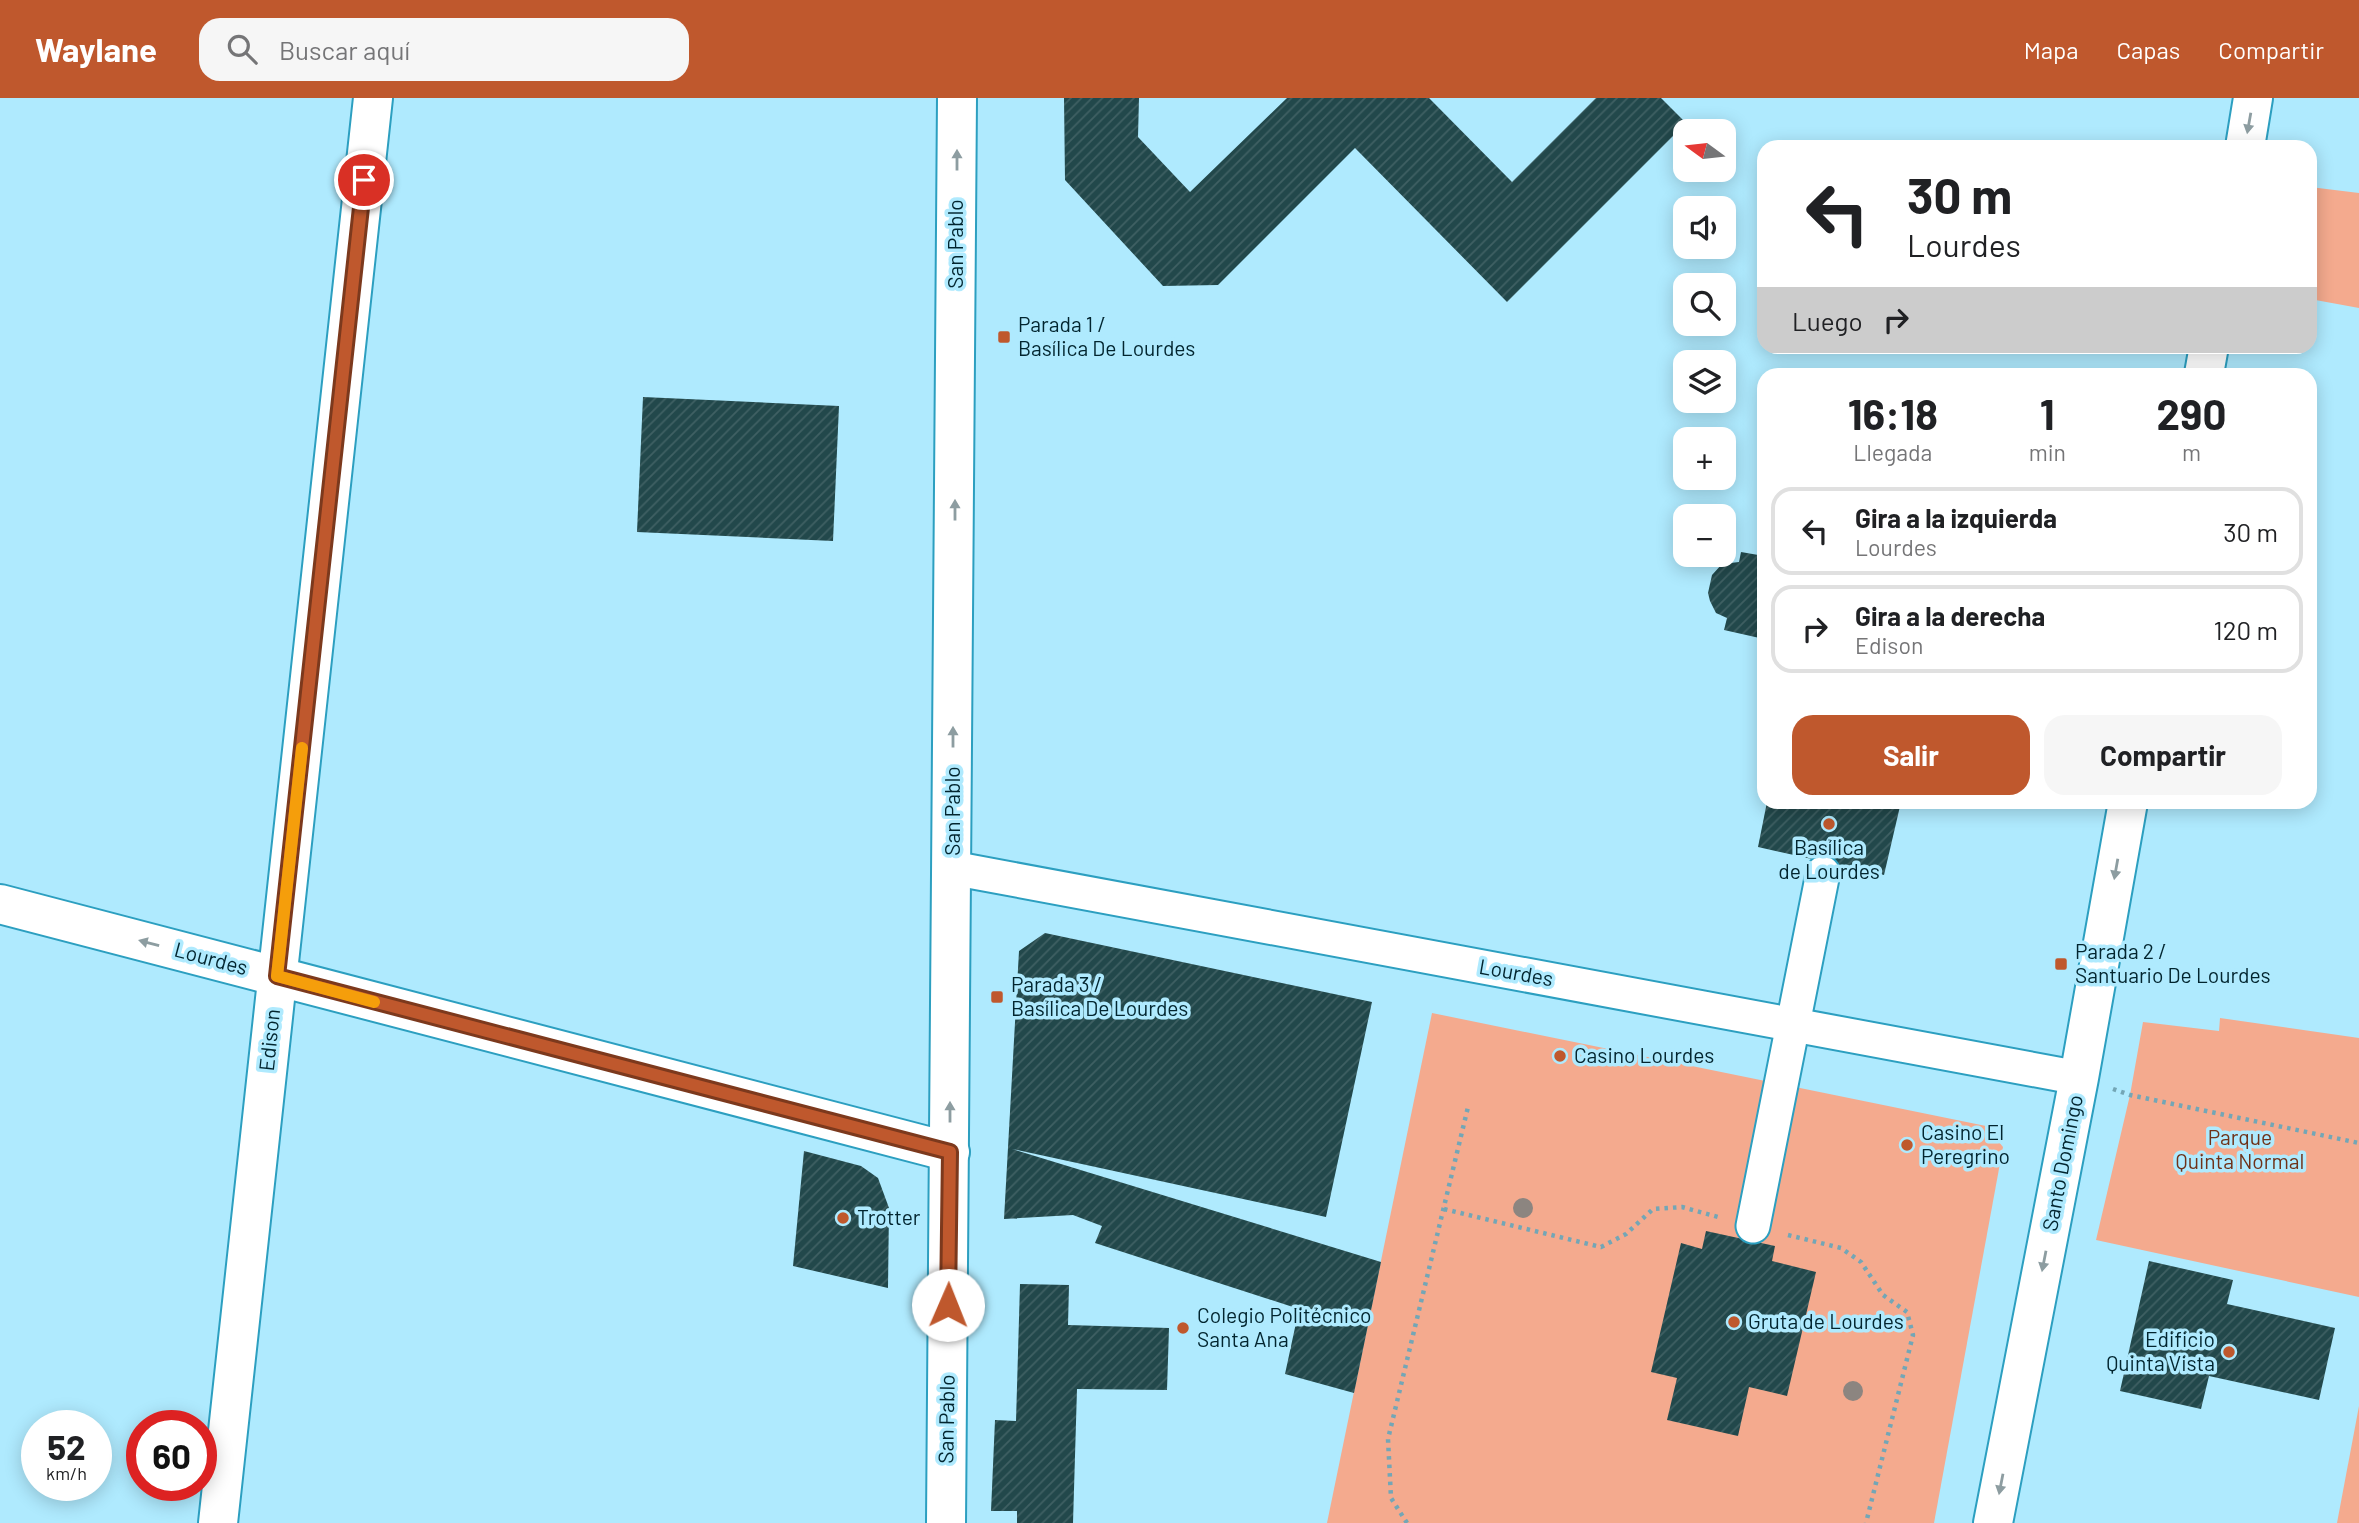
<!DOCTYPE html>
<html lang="es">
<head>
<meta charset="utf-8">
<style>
  :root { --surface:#fff; --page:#f6f6f6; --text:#202124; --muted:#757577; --line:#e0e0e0; --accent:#bf582d }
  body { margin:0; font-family:Barlow,sans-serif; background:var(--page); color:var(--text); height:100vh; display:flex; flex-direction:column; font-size:26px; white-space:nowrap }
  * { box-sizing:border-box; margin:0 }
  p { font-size:23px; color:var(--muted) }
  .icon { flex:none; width:38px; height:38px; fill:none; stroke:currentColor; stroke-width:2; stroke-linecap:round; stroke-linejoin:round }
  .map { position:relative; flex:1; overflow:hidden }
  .sheet { position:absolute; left:1757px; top:270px; width:560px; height:441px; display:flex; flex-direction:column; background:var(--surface); border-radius:21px; box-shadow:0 4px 18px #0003 }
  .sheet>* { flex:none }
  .hud { position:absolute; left:1757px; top:42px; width:560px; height:214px; border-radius:21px; box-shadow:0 4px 18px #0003; background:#fff; color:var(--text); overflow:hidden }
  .needle { width:46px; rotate:285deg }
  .tools { position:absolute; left:1673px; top:21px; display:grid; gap:14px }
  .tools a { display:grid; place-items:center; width:63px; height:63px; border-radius:14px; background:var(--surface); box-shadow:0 4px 18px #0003; font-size:35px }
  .speed { position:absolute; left:21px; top:1312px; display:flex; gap:14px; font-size:35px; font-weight:700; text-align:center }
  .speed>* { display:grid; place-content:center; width:91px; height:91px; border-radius:50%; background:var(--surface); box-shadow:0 4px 18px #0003; line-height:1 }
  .speed small { font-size:18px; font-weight:400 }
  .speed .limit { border:10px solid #d22; background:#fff; color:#111 }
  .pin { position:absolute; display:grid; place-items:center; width:60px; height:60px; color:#fff; margin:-30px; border:4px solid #fff; border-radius:50%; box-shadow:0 2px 7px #0007 }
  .me { position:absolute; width:77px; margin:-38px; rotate:1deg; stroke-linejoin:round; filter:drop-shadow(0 0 5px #0008) }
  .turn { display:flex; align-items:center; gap:24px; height:147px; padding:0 35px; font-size:32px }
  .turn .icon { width:91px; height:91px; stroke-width:2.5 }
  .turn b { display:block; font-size:49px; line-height:60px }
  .then { display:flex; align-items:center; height:66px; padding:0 35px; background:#0003; gap:14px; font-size:26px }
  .eta { display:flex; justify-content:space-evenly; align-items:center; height:119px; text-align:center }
  .eta b { font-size:42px; font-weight:700; line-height:49px }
  .cta { display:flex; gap:14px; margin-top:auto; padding:14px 35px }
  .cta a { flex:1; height:80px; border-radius:21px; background:var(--accent); color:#fff; font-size:28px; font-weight:700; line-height:80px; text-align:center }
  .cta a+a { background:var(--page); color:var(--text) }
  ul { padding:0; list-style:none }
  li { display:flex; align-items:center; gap:21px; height:88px; margin:0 14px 10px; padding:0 21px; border:4px solid var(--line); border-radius:21px }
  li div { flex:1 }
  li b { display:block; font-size:26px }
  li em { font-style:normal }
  header { display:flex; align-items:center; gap:42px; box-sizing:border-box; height:98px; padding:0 35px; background:var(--accent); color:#fff }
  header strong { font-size:33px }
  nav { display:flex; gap:38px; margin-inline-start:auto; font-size:24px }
  .search { width:490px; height:63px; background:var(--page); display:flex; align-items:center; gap:18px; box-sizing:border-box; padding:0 24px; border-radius:21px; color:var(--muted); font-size:26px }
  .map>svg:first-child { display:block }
  .green { fill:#f4aa8e }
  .building { fill:url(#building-hatch) }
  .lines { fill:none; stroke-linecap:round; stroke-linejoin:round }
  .pedestrian-casing { stroke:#2c9fc0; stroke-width:37 }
  .minor-casing { stroke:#2c9fc0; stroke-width:42 }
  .tertiary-casing { stroke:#2c9fc0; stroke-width:42 }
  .primary-casing { stroke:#2c9fc0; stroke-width:42 }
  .path { stroke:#73a6b6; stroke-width:4.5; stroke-dasharray:3.5 5; stroke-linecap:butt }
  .pedestrian { stroke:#fff; stroke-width:33 }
  .minor { stroke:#fff; stroke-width:38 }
  .tertiary { stroke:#fff; stroke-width:38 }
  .primary { stroke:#fff; stroke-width:38 }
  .tree { fill:#8c8580 }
  .oneway { fill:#8d9da1 }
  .route-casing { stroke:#7c391d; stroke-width:18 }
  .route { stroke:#bf582d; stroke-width:12 }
  .slow { stroke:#f59e0b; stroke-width:12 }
  .poi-dot { fill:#bf582d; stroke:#afeafe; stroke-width:2.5 }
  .labels { text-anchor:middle; stroke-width:7; stroke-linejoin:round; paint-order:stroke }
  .street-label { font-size:21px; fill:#02252f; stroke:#afeafe }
  .poi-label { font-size:21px; fill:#02252f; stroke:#afeafe; text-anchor:start }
  .park-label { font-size:21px; fill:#6f3219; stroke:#afeafe }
</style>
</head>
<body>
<header>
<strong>Waylane</strong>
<div class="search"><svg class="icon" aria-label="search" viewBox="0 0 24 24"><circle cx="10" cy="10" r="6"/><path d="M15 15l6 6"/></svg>Buscar aquí</div>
<nav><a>Mapa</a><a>Capas</a><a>Compartir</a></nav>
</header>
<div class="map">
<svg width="2359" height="1425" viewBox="0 0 2359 1425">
  <defs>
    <pattern id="building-hatch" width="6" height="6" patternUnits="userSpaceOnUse" patternTransform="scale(1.75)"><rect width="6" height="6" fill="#22484b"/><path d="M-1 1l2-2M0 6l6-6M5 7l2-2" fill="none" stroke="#3f6063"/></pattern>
  </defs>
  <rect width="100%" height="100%" fill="#afeafe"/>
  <g class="green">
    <polygon points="2310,89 2359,95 2359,210 2310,201"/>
    <polygon points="1432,915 1986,1028 2003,1049 1934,1425 1327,1425"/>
    <polygon points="2220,920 2359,940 2359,1199 2096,1142 2130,997 2143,924 2219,933"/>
    <polygon points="2359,1308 2359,1425 2337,1425"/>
  </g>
  <g class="building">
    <polygon points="1064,0 1139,0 1138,39 1190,94 1287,0 1429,0 1512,84 1596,0 1661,0 1686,25 1507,204 1355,50 1218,187 1163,188 1065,82"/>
    <polygon points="643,299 839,308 833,443 637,434"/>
    <polygon points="1741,454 1764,458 1764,541 1724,532 1727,520 1716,515 1710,503 1708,495 1712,477 1722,466 1739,464"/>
    <polygon points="1767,704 1901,704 1884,777 1758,749"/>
    <polygon points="1045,835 1372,904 1326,1119 1012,1051 1381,1164 1354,1295 1285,1276 1299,1211 1095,1145 1102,1128 1073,1117 1004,1121 1019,853"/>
    <polygon points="804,1053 861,1068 878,1080 889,1110 888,1190 793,1168"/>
    <polygon points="1706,1133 1775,1148 1772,1163 1816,1174 1787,1298 1749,1289 1738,1338 1667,1322 1677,1280 1651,1274 1681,1145 1702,1151"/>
    <polygon points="2149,1163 2233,1182 2227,1206 2335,1230 2319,1302 2209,1278 2201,1311 2120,1293"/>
    <polygon points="1020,1186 1069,1187 1068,1227 1169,1230 1167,1292 1077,1291 1073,1425 1017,1425 1017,1413 991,1413 995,1322 1016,1323"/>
  </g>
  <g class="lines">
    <defs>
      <g id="pedestrian">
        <polyline points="952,770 2079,980"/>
        <polyline points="1753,1128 1823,775"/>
      </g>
      <polyline id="minor" points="218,1425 373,0"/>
      <g id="tertiary">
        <polyline points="2245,49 2253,0"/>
        <polyline points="2204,276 2209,248"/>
        <polyline points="0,806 950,1054"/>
        <polyline points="1993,1425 2079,980 2128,704"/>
      </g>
      <polyline id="primary" points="946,1425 957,0"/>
    </defs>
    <use href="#pedestrian" class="pedestrian-casing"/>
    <use href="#minor" class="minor-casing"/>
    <use href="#tertiary" class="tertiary-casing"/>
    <use href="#primary" class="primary-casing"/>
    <g class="path">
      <polyline points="2113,991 2130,997 2359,1045"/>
      <polyline points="1444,1111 1601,1149 1626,1136 1653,1111 1682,1109 1718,1119"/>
      <polyline points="1788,1137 1841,1150 1861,1164 1883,1197 1907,1214 1913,1237 1866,1425"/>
      <polyline points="1407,1425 1391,1400 1388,1341 1468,1009"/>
    </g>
    <use href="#pedestrian" class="pedestrian"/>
    <use href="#minor" class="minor"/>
    <use href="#tertiary" class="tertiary"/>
    <use href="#primary" class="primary"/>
  </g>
  <g class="tree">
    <circle cx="1523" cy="1110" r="10"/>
    <circle cx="1853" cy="1293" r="10"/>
  </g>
  <defs><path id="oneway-solid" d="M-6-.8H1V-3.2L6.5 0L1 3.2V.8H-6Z" transform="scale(1.75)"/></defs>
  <g class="oneway">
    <use href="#oneway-solid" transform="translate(2249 25) rotate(100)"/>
    <use href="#oneway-solid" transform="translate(957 62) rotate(-90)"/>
    <use href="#oneway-solid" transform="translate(955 412) rotate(-90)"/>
    <use href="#oneway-solid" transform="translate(953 639) rotate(-90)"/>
    <use href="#oneway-solid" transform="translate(2116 771) rotate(100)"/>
    <use href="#oneway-solid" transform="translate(149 845) rotate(-165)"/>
    <use href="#oneway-solid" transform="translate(950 1014) rotate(-90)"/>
    <use href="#oneway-solid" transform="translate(2044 1163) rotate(101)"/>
    <use href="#oneway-solid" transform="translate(2001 1386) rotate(101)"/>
  </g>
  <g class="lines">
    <defs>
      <polyline id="route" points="364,82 277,878 950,1054 948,1207"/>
    </defs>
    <use href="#route" class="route-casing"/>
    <use href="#route" class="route"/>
    <polyline class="slow" points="302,650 277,878 374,904"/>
  </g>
  <g class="poi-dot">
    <rect x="997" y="232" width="14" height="14" rx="3.5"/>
    <circle cx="1829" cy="726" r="7"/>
    <rect x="2054" y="859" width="14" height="14" rx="3.5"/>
    <rect x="990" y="892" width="14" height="14" rx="3.5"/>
    <circle cx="1560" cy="958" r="7"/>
    <circle cx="1907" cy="1047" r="7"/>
    <circle cx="843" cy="1120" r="7"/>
    <circle cx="1734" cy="1224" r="7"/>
    <circle cx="1183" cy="1230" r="7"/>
    <circle cx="2229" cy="1254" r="7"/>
  </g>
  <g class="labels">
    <g class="street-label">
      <text transform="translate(956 146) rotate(-90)" y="7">San Pablo</text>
      <text transform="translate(953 713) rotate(-90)" y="7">San Pablo</text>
      <text transform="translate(211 861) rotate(15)" y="7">Lourdes</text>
      <text transform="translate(1516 875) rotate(10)" y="7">Lourdes</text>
      <text transform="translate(270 942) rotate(-84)" y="7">Edison</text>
      <text transform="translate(2063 1065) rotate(-79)" y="7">Santo Domingo</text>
      <text transform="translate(947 1321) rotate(-89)" y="7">San Pablo</text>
    </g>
    <g class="poi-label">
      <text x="1018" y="234">Parada 1 /<tspan x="1018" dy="24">Basílica De Lourdes</tspan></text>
      <text x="1829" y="757" text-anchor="middle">Basílica<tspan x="1829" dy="24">de Lourdes</tspan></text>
      <text x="2075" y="861">Parada 2 /<tspan x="2075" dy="24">Santuario De Lourdes</tspan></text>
      <text x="1011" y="894">Parada 3 /<tspan x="1011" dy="24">Basílica De Lourdes</tspan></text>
      <text x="1574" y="965">Casino Lourdes</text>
      <text x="1921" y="1042">Casino El<tspan x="1921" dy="24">Peregrino</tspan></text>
      <text x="857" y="1127">Trotter</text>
      <text x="1197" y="1225">Colegio Politécnico<tspan x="1197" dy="24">Santa Ana</tspan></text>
      <text x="1748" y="1231">Gruta de Lourdes</text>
      <text x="2215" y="1249" text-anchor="end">Edificio<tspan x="2215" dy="24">Quinta Vista</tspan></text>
    </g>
    <g class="park-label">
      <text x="2240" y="1047">Parque<tspan x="2240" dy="24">Quinta Normal</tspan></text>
    </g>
  </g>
</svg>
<div class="tools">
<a><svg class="needle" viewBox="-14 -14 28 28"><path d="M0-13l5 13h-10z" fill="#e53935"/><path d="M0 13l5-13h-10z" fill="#757577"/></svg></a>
<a><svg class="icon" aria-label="sound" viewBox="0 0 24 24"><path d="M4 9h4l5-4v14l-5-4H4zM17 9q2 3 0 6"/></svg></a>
<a><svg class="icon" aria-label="search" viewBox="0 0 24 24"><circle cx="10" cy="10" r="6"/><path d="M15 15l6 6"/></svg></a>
<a><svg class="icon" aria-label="layers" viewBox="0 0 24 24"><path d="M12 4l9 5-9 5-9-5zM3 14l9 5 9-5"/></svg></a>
<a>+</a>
<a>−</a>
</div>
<div class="speed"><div>52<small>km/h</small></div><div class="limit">60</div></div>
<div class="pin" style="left:364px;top:82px;background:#d93025"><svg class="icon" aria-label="arrive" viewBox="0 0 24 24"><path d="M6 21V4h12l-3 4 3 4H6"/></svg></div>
<svg class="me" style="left:948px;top:1207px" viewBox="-20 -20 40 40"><circle r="19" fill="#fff"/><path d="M0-13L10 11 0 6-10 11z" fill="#bf582d"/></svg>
<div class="hud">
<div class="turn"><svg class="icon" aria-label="left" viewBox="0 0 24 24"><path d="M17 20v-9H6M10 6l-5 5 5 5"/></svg><div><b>30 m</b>Lourdes</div></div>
<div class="then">Luego<svg class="icon" aria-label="right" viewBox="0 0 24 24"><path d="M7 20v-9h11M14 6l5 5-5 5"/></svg></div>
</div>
<section class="sheet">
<div class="eta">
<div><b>16:18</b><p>Llegada</p></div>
<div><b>1</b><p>min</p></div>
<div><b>290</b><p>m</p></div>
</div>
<ul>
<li><svg class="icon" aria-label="left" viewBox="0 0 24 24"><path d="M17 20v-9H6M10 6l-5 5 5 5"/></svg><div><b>Gira a la izquierda</b><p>Lourdes</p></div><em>30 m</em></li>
<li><svg class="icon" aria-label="right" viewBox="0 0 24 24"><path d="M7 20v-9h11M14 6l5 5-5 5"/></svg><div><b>Gira a la derecha</b><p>Edison</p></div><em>120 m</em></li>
</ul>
<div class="cta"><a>Salir</a><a>Compartir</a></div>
</section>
</div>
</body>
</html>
